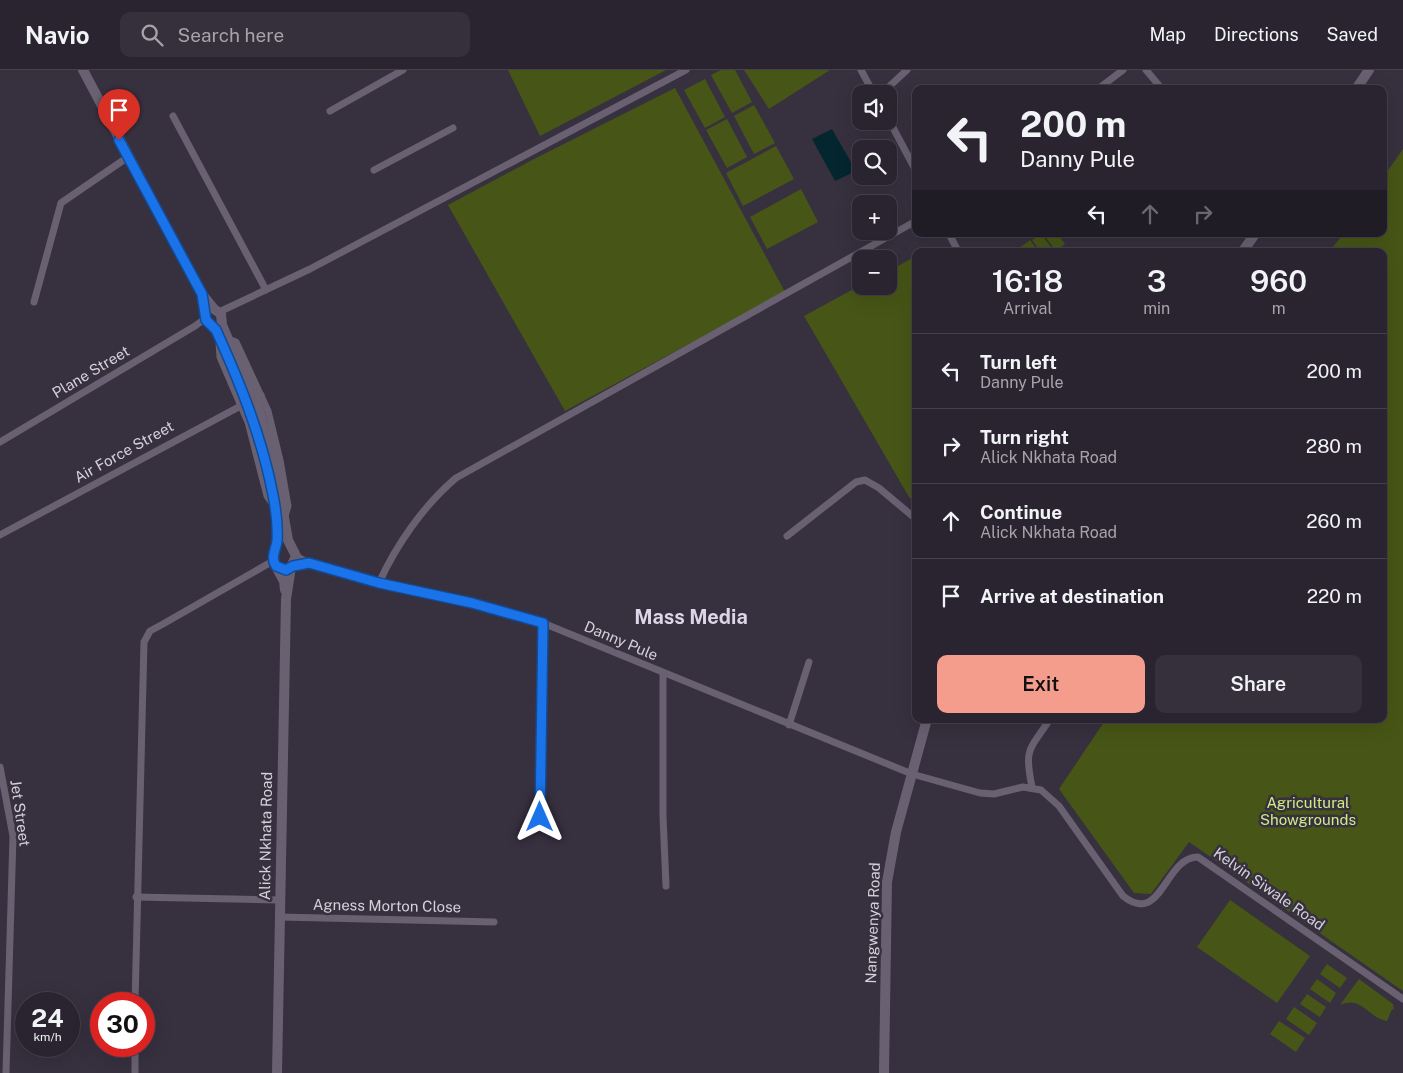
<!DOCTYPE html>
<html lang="en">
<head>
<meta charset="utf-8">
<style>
  :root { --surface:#29242f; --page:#35303b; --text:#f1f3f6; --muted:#a5a4aa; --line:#45414b; --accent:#f59d8d }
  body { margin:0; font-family:"Public Sans",sans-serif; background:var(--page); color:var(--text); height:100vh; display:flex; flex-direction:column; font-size:19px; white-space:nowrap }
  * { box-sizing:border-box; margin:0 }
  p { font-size:16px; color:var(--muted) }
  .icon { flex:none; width:28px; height:28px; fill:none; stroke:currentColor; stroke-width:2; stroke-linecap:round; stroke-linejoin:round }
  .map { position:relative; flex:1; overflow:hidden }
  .drawer { position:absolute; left:912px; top:178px; width:475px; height:475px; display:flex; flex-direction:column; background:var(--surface); border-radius:10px; box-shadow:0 5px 20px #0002,0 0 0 1px var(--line) }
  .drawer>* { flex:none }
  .top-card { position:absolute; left:912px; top:15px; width:475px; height:152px; border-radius:10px; box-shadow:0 5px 20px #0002,0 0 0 1px var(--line); background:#29242f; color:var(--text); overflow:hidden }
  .fabs { position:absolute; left:852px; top:15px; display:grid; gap:10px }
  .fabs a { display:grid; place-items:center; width:45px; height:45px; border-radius:10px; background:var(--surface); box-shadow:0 5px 20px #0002,0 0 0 1px var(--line); font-size:25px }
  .speed { position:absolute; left:15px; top:922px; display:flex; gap:10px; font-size:25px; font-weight:700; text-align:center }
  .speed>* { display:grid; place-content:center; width:65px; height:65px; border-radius:50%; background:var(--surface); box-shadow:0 5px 20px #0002,0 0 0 1px var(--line); line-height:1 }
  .speed small { font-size:12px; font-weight:400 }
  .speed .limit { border:8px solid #d22; background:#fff; color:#111 }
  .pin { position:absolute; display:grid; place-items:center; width:42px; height:42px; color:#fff; margin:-51px -21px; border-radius:50% 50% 50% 0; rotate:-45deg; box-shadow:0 0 5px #0007 }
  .pin .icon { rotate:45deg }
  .me { position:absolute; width:55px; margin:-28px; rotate:0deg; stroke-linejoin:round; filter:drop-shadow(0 0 4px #0008) }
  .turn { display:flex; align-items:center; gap:18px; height:105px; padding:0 25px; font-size:22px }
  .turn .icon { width:65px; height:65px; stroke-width:2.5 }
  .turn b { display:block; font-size:35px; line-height:42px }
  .lanes { display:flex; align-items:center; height:48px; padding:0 25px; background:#0003; justify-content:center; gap:25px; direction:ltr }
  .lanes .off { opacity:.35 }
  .eta { display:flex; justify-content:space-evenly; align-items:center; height:85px; text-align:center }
  .eta b { font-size:30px; font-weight:600; line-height:35px }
  .button { display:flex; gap:10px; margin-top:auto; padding:10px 25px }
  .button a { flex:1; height:58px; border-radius:10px; background:var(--accent); color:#111; font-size:20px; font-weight:600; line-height:58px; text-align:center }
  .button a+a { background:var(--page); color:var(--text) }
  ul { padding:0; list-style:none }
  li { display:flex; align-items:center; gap:15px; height:75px; padding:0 25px; border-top:1px solid var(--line) }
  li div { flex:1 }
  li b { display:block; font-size:19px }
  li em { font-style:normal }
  header { display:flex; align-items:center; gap:30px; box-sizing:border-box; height:70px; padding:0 25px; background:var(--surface); border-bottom:1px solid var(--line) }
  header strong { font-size:24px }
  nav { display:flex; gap:28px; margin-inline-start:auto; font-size:18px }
  .search { width:350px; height:45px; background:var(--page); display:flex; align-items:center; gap:12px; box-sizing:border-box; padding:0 18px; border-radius:10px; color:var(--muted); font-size:19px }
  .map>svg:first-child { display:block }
  .green { fill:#475616 }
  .water { fill:#03262f }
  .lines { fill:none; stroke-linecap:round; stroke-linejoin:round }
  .street { stroke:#696172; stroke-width:7 }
  .secondary { stroke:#696172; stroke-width:10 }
  .route-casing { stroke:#114b97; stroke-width:12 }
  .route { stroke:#1a73e8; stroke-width:9 }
  .labels { text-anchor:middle; stroke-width:5; stroke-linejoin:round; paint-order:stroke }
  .street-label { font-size:15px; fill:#d4d0da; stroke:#37303f }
  .park-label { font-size:15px; fill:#d0ed84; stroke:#37303f }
  .district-label { font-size:20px; font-weight:bold; fill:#ddd5e8; stroke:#37303f }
</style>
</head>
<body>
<header>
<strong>Navio</strong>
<div class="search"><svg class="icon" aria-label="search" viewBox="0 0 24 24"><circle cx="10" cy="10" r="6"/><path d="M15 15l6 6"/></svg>Search here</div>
<nav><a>Map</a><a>Directions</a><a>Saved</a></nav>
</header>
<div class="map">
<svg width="1403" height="1003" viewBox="0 0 1403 1003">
  <rect width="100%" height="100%" fill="#37303f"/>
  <g class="green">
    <polygon points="508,0 666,0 540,66"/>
    <polygon points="721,0 735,0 752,32 732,43 711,5"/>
    <polygon points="744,0 830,0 769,39"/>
    <polygon points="705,9 725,47 705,58 684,20"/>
    <polygon points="675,18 785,222 565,341 448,135 534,89"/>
    <polygon points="754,35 775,73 754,84 734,46"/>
    <polygon points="727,49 747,87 727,98 706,60"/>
    <polygon points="776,76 794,109 743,136 726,103"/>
    <polygon points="1403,79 1403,921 1189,772 1151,824 1134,823 1059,719 1106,649 1384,649 1384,181 1330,181 1343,164 1384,164 1384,106"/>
    <polygon points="801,119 818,152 767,179 750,147"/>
    <polygon points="1041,164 1054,181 1040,181 1032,170"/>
    <polygon points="1043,164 1057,164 1065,174 1056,181"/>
    <polygon points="1030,170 1038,181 1020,181 1018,179"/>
    <polygon points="916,186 916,433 909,427 804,246 861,215 889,216 889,201"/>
    <polygon points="1230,830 1310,886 1277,933 1197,877"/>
    <polygon points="1327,894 1347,908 1340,918 1320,904"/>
    <polygon points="1317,909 1336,923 1330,933 1310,919"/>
    <path d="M1359,909L1393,934L1394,940L1392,939L1387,951C1368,948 1362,925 1340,935Z"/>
    <polygon points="1307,924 1326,937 1320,947 1300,934"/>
    <polygon points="1294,937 1317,953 1309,965 1286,949"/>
    <polygon points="1279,951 1305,968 1296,982 1270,964"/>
  </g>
  <polygon class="water" points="832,59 856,101 835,111 812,69"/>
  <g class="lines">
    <g class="street">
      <polyline points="861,0 874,24"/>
      <polyline points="1146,0 1162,19"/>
      <polyline points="1098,19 1123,0"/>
      <polyline points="881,24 907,0"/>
      <polyline points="330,41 403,0"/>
      <polyline points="173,46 266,220"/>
      <polyline points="889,50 916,101"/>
      <polyline points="374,100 453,58"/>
      <polyline points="949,164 958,181"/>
      <polyline points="34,232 61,133 128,87"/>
      <polyline points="219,242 310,199 686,0"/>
      <polyline points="228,269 236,272 268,341 280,390 288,436 285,446"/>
      <polyline points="219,272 220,287 248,352 267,426 272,433"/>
      <polyline points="0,372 195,256 206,248"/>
      <polyline points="0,465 261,325"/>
      <polyline points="787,466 856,412 865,410 879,418 916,449"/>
      <path d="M296,486L309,493L379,513L472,533L543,553L912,704L980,723L994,724L1023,717L1041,720L1059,736L1123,826C1162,857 1164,787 1198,787L1403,929"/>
      <path d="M379,513C396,475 424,435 456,408L916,151"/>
      <polyline points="663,603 663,746 666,816"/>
      <polyline points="789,655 809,592"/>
      <polyline points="0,697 13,766 6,1003"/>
      <path d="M1032,717C1024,678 1029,681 1050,649"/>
      <polyline points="540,747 543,553"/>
      <polyline points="136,827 279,830"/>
      <polyline points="280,847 494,852"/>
      <polyline points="135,934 144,572 150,561 163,554 273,491"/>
      <polyline points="135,1003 135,976"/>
    </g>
    <g class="secondary">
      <polyline points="83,0 202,224 214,239 221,244 222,255 260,344 276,403 288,470 296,486 291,497 286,499 278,497"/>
      <polyline points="1356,19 1369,0"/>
      <polyline points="1243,181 1255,164"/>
      <polyline points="203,227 206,250 216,259 253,347 269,406 277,449 277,471 273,491 284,511 285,520"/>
      <polyline points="277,1003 286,529 291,497"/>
      <polyline points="884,1003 887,812 896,762 927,649"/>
    </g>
  </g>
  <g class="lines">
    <defs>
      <path id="route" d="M119,70L202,224L206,250L216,260C240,313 262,367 273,425C276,440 278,455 277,471C276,480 270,487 276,496L286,500L293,496L309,493L379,513L472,533L543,553L540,747"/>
    </defs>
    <use href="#route" class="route-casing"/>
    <use href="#route" class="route"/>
  </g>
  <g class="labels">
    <g class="street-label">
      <text transform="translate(91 302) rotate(-31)" y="5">Plane Street</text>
      <text transform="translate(124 382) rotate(-29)" y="5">Air Force Street</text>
      <text transform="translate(621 571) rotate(23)" y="5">Danny Pule</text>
      <text transform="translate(20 743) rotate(82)" y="5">Jet Street</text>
      <text transform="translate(266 766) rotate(-89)" y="5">Alick Nkhata Road</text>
      <text transform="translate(1269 819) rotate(35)" y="5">Kelvin Siwale Road</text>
      <text transform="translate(387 836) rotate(1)" y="5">Agness Morton Close</text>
      <text transform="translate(873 853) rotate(-88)" y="5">Nangwenya Road</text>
    </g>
    <g class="park-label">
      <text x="1308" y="738">Agricultural<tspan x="1308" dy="17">Showgrounds</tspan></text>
    </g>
    <g class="district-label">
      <text x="691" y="554">Mass Media</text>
    </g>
  </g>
</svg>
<div class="fabs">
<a><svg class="icon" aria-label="sound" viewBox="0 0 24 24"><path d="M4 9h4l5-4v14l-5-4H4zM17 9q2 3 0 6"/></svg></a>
<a><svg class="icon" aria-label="search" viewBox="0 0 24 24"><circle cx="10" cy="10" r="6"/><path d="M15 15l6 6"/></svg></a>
<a>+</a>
<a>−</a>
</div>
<div class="speed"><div>24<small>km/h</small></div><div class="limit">30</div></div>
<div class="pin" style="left:119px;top:70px;background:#d93025"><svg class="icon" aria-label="arrive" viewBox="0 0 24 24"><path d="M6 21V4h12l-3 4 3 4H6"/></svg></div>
<svg class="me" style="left:540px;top:747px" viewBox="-20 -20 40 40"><path d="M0-17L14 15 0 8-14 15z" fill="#1a73e8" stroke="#fff" stroke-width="4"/></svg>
<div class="top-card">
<div class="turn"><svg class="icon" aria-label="left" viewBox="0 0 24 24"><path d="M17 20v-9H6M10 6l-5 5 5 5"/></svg><div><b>200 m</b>Danny Pule</div></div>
<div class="lanes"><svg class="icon" aria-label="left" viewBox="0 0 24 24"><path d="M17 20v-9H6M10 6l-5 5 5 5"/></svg><svg class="icon off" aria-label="ahead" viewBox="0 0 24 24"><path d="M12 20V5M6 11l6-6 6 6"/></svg><svg class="icon off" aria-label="right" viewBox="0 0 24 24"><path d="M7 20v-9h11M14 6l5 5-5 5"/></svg></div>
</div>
<section class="drawer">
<div class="eta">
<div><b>16:18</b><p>Arrival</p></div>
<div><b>3</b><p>min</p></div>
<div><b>960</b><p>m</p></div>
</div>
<ul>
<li><svg class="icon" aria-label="left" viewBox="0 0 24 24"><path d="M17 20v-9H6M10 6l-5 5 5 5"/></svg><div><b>Turn left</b><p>Danny Pule</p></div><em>200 m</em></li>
<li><svg class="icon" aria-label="right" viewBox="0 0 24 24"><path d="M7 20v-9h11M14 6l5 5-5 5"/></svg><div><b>Turn right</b><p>Alick Nkhata Road</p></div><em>280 m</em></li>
<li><svg class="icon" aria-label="ahead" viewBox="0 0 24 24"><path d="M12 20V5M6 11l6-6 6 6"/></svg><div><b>Continue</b><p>Alick Nkhata Road</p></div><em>260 m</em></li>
<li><svg class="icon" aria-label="arrive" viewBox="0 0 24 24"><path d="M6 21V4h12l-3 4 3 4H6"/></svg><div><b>Arrive at destination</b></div><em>220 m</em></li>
</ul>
<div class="button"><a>Exit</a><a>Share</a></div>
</section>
</div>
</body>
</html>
